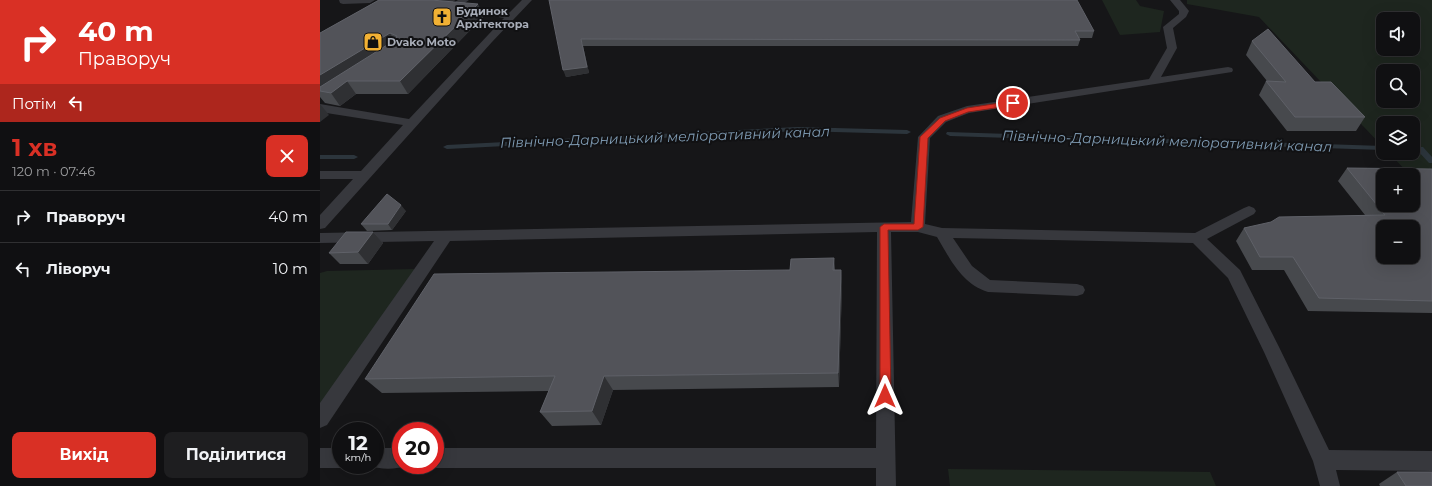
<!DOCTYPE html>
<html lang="uk">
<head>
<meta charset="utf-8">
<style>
  :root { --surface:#101012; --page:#1e1e20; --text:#f1f3f6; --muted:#9c9d9f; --line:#303032; --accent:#d93025 }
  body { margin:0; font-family:Montserrat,sans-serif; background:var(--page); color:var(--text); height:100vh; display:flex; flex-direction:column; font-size:15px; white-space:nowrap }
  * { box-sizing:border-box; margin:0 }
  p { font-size:13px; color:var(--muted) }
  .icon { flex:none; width:22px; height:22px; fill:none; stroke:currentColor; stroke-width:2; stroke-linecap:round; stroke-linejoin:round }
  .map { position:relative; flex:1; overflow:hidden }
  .details { display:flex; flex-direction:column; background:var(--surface); width:320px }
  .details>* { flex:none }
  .guide { background:#d93025; color:#fff; overflow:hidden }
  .tools { position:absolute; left:1056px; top:12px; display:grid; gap:8px }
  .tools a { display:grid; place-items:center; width:44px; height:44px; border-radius:8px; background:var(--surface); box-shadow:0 4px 16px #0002,0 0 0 1px var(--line); font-size:20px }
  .speed { position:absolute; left:12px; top:422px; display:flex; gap:8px; font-size:20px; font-weight:700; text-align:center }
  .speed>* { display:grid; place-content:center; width:52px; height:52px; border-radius:50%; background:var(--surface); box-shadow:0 4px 16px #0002,0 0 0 1px var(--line); line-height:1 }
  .speed small { font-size:10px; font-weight:400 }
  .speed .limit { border:6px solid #d22; background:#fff; color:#111 }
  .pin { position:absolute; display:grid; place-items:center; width:34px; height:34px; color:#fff; margin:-17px; border:2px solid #fff; border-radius:50%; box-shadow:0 1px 4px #0007 }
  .me { position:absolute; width:44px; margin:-22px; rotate:0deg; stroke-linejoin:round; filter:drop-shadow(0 0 3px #0008) }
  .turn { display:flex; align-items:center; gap:14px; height:84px; padding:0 12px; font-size:18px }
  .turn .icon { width:52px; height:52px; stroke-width:2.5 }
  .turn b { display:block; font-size:28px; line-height:34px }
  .then { display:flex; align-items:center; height:38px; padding:0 12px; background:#0003; gap:8px; font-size:15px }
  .round { display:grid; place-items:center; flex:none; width:42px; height:42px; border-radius:8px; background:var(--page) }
  .overview { display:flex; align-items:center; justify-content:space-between; height:68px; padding:0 12px }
  h1 { font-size:24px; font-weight:700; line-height:30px; color:var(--accent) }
  .cta { display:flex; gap:8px; margin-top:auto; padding:8px 12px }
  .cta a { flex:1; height:46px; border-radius:8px; background:var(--accent); color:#fff; font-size:16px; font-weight:700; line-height:46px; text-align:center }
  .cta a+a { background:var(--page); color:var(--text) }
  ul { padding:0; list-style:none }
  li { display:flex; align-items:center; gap:12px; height:52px; padding:0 12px; border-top:1px solid var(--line) }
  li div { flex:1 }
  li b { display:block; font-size:15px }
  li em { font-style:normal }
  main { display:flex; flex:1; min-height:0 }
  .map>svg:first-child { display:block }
  .green { fill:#1e261f; fill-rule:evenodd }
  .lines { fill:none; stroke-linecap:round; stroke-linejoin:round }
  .stream { fill:#2c353c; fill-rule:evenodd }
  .lane { fill:#37383d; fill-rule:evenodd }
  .wall { fill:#47494d }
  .shaded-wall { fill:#2f3033 }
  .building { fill:#525359; stroke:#5f6168; fill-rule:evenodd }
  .route { fill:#d93025; stroke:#8d1f18 }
  .labels { text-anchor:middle; stroke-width:4; stroke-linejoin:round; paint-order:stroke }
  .far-poi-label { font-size:11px; font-weight:bold; fill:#a8adb8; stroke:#111113; text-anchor:start }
  .water-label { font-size:14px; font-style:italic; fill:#7f9bb3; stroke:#111113 }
</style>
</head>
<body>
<main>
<section class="details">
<div class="guide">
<div class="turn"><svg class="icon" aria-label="right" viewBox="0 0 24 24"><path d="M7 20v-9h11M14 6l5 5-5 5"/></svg><div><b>40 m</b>Праворуч</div></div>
<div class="then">Потім<svg class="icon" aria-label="left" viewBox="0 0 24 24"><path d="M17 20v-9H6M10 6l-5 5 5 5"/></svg></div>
</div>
<div class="overview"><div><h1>1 хв</h1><p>120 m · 07:46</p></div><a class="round" style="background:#d93025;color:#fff"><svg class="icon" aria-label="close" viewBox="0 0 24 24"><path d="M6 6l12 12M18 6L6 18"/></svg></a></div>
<ul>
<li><svg class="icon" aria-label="right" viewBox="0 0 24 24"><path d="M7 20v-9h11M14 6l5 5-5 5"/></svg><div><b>Праворуч</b></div><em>40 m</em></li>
<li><svg class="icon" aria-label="left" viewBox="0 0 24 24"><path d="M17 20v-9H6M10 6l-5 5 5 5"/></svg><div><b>Ліворуч</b></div><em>10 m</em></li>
</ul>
<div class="cta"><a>Вихід</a><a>Поділитися</a></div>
</section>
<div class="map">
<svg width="1112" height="486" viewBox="0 0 1112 486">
  <rect width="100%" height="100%" fill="#161618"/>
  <g class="green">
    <polygon points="782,0 816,0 820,6 844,11 840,32 800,35"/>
    <path d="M867,0H1112V198L1093,175H1090L1069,153H1093V123H1063V147L939,17L867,4ZM1063,19H1093V49H1063ZM1063,71H1093V101H1063Z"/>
    <polygon points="95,269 0,405 0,273 7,271"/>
    <polygon points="628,469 890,472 896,486 630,486"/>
  </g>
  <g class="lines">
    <g class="stream">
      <polygon points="478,127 587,130 591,132 587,134 478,131 127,149 123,147 127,145"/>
      <polygon points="627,132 1063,146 1063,150 630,136 626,134"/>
      <polygon points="1093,147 1103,147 1112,157 1112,163 1109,163 1098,151 1093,151"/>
      <polygon points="0,155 34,155 38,157 34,159 0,159"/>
    </g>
    <g class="lane">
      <polygon points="19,0 55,0 50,3 23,4 20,3"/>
      <polygon points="138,0 149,0 142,5 189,13 202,0 212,0 172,42 5,228 0,229 0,215 33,179 0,179 0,171 41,171 83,125 0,112 0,104 89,119 184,18 131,9 129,7"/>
      <path d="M850,0H860L869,11L866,17L853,28L857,48L841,77L908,67L912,68L913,70L912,72L649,113L626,122L610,138L605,224L622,228L875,233L924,208L929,206L934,208L936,211L934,214L887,239L920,270L959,347L1009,450L1112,451V471L1016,470L1020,486H1000L993,461L944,352L908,278L873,243L633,238L652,266L670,280L757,284L763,286L765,290L763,294L757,296L668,292C642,284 630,259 617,237L598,232H571L576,486H556V468H115L108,465H115V448H556L557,232L130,241L7,425L0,428V403L114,241L0,243V233L591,222L598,137L618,116L647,106L829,79L847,48L843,27L859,14V11Z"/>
      <polygon points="0,448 21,448 21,465 28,465 21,468 0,468"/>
      <path d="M55,448H81V465H88C76,470 60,470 48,465H55Z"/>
    </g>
  </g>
  <g class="wall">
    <polygon points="59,0 135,0 132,2 164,16 88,94 36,94 20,106 5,103 0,97 0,33"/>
    <polygon points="229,0 774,31 772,38 759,38 760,40 758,46 263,46 269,73 246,77"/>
    <polygon points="932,41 995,82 1045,117 1036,131 967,131 939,95 946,81 947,81 926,55"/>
    <polygon points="1027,168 1112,169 1112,313 988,311 964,270 932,270 916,241 924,228 1045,215 1018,181"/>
    <polygon points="86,211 72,230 47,231 41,224"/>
    <polygon points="53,232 63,243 48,264 20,264 9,253"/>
    <polygon points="514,258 515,270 521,270 522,285 519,387 293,390 281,425 232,426 220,412 229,391 62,393 45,379 470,270"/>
    <polygon points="1077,472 1112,486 1060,486 1059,484"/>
  </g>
  <g class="shaded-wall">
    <polygon points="110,0 135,0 116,12"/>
    <polygon points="158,4 164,16 88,94 80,81"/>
    <polygon points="70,33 77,45 0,91 0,75"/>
    <polygon points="261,39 263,46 269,73 246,77 243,70"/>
    <polygon points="27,81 36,94 20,106 11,93"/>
    <polygon points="0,104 9,115 0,122"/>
    <polygon points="81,205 86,211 72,230 68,224"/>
    <polygon points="53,232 63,243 48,264 38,252"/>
    <polygon points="521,270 522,285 519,387 518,373"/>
    <polygon points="284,376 293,390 281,425 272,411"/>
  </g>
  <g class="building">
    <polygon points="59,0 111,0 158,4 80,81 27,81 11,93 0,91 0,87 75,40 77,36 70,33 0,75 0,33"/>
    <polygon points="229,0 757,0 774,31 755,31 760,40 261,39 267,67 243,70"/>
    <polygon points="948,29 995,82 1011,82 1045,117 975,117 946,81 966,82 932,41"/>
    <path d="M1027,168L1112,169V301L999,298L973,257H940L924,228L951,222L959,217L1065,215ZM1063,175H1093V205H1063ZM1063,227H1093V257H1063Z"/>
    <polygon points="67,194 81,205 68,224 41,224"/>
    <polygon points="26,232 53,232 38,252 9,253"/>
    <polygon points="514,258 513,270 521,270 518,373 284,376 272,411 220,412 235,376 45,379 114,274 470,270 471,259"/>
    <polygon points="1077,472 1112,472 1112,486 1086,486"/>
  </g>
  <polygon class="route" points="693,101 696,102 696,105 648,112 625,121 608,138 603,227 598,230 568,230 571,396 569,400 565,401 561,400 560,396 560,227 564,224 594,224 600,137 620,118 647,108"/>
  <defs>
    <symbol id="church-square" viewBox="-11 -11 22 22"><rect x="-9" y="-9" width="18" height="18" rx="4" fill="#f2b134" stroke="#111113"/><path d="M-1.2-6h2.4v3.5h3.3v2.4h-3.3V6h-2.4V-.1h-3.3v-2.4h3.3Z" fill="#111"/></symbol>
    <symbol id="shop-square" viewBox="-11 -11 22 22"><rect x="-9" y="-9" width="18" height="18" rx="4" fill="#f2b134" stroke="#111113"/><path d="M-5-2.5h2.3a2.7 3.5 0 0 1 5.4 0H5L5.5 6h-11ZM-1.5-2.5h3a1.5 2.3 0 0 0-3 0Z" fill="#111"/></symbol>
  </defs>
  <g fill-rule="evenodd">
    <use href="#church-square" x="111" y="6" width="22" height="22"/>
    <use href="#shop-square" x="42" y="31" width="22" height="22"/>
  </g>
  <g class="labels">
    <g class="far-poi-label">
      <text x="136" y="15">Будинок<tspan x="136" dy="13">Архітектора</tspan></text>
      <text x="67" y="46">Dvako Moto</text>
    </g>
    <g class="water-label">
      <text transform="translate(345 137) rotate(-2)" y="5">Північно-Дарницький меліоративний канал</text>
      <text transform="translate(847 141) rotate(2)" y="5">Північно-Дарницький меліоративний канал</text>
    </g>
  </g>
</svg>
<div class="tools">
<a><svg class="icon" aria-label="sound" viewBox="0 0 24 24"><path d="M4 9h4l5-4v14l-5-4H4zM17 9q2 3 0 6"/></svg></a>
<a><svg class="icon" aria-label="search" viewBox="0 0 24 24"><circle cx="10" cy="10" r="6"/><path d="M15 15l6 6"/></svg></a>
<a><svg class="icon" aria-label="layers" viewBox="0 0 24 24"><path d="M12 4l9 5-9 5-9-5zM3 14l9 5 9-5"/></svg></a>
<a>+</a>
<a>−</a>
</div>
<div class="speed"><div>12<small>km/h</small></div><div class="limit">20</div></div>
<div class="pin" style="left:693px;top:103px;background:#d93025"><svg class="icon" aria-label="arrive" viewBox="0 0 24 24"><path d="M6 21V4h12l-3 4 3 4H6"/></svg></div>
<svg class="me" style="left:565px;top:396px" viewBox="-20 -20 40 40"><path d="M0-17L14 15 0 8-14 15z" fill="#d93025" stroke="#fff" stroke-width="4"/></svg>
</div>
</main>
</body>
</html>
